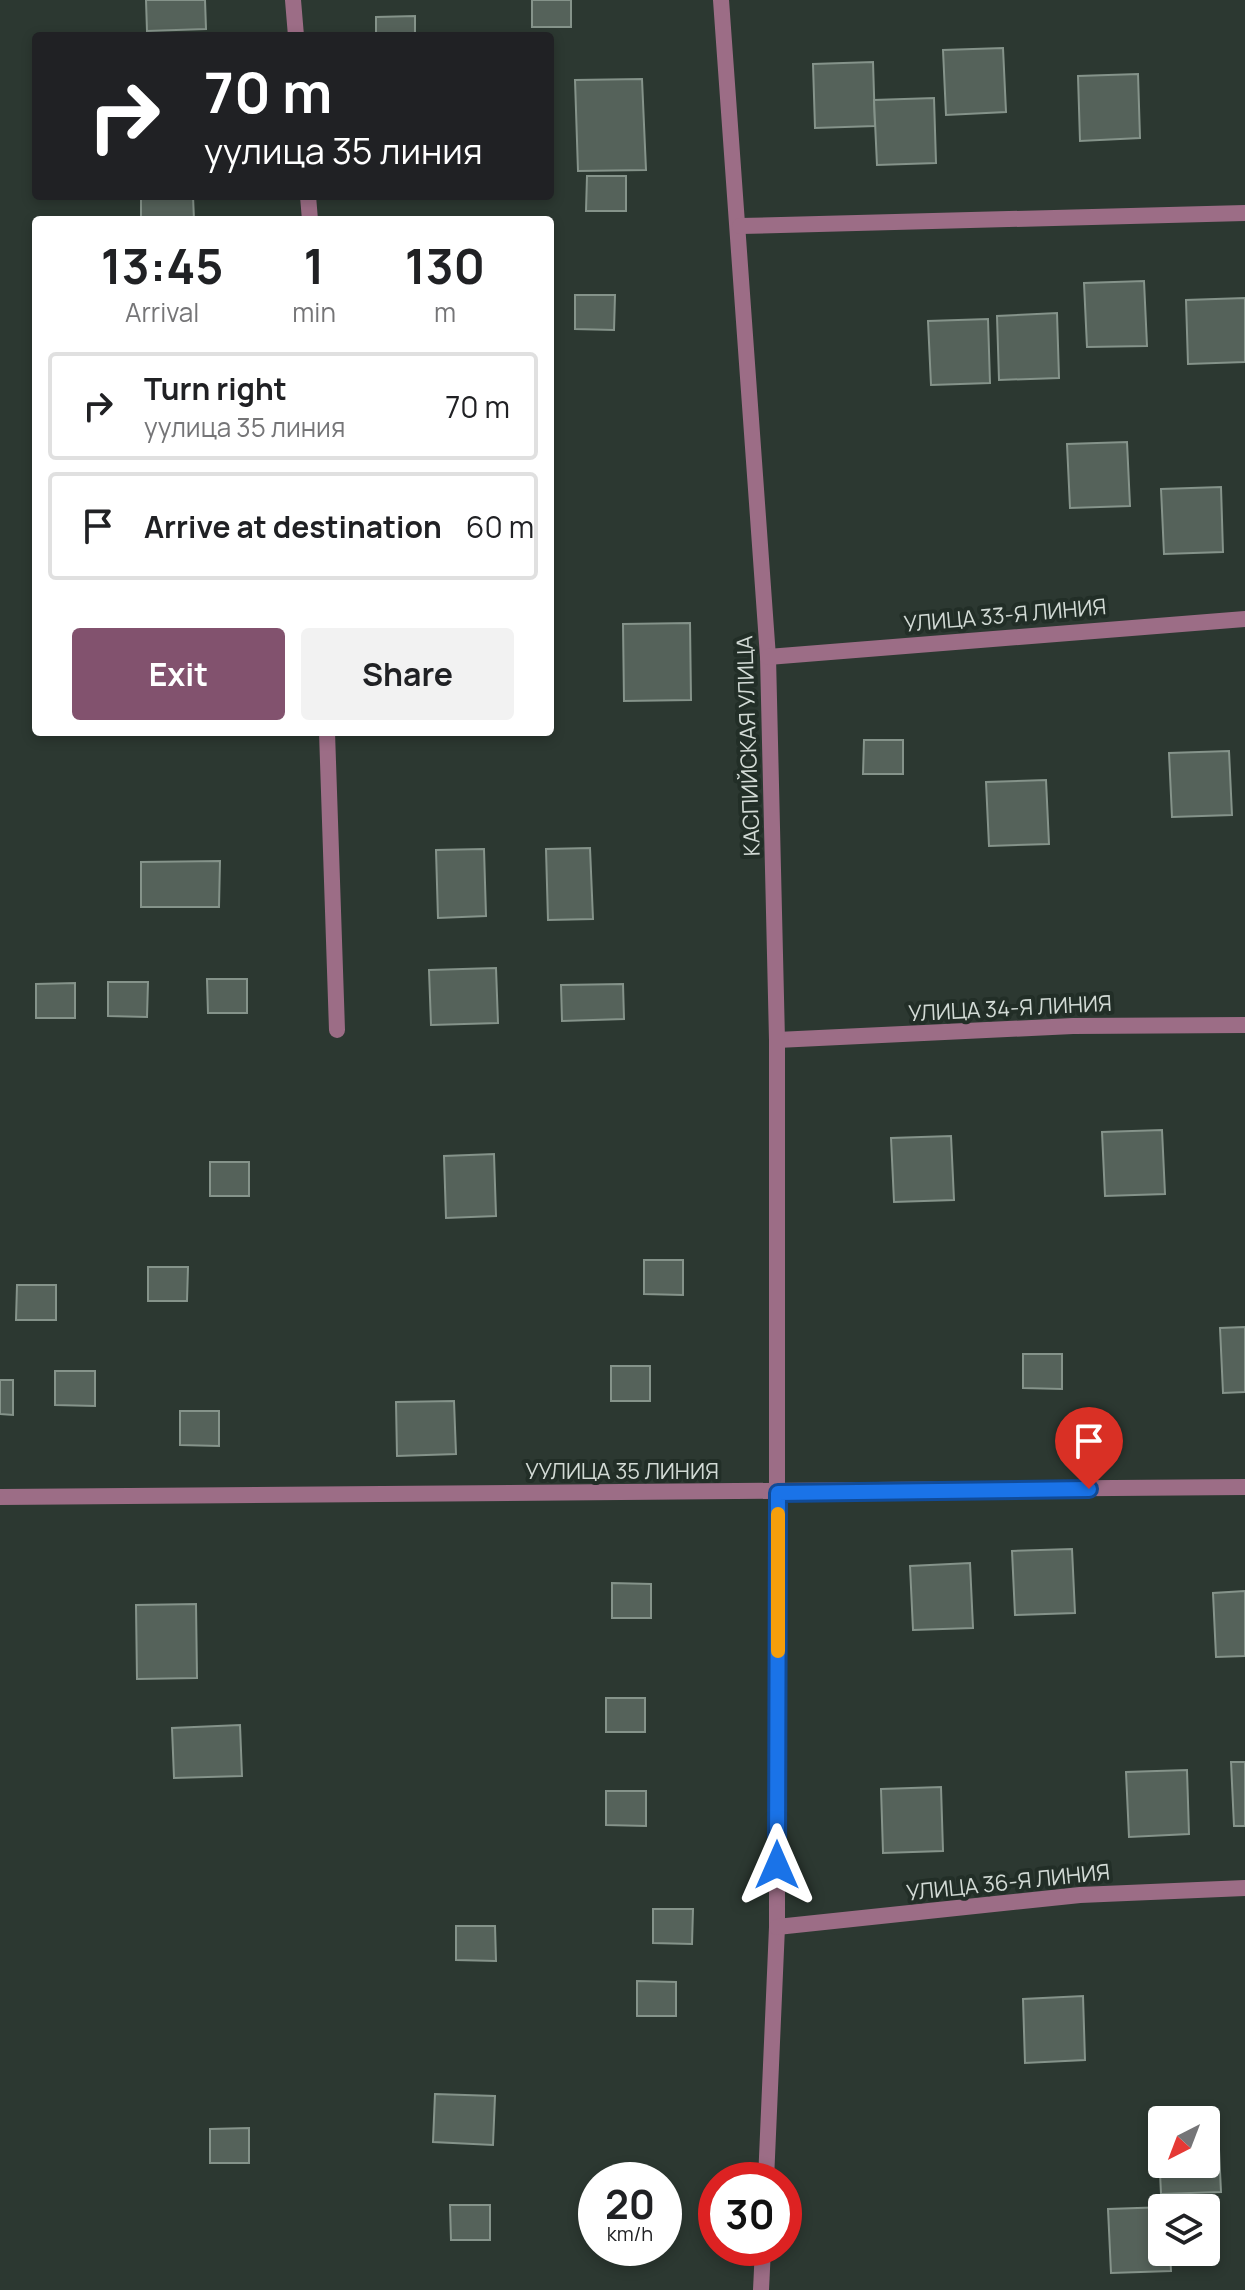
<!DOCTYPE html>
<html lang="en">
<head>
<meta charset="utf-8">
<style>
  :root { --surface:#fff; --page:#f2f2f2; --text:#202124; --muted:#757577; --line:#e0e0e0; --accent:#82526e }
  body { margin:0; font-family:Manrope,sans-serif; background:var(--page); color:var(--text); height:100vh; display:flex; flex-direction:column; font-size:30px; white-space:nowrap }
  * { box-sizing:border-box; margin:0 }
  p { font-size:26px; color:var(--muted) }
  .icon { flex:none; width:44px; height:44px; fill:none; stroke:currentColor; stroke-width:2; stroke-linecap:round; stroke-linejoin:round }
  .map { position:relative; flex:1; overflow:hidden }
  .side { position:absolute; left:32px; top:216px; width:522px; height:520px; display:flex; flex-direction:column; background:var(--surface); border-radius:8px; box-shadow:0 4px 12px #0003 }
  .side>* { flex:none }
  .top-card { position:absolute; left:32px; top:32px; width:522px; height:168px; border-radius:8px; box-shadow:0 4px 12px #0003; background:#202124; color:#fff; overflow:hidden }
  .needle { width:52px; rotate:222deg }
  .controls { position:absolute; left:1148px; top:2106px; display:grid; gap:16px }
  .controls a { display:grid; place-items:center; width:72px; height:72px; border-radius:8px; background:var(--surface); box-shadow:0 4px 12px #0003; font-size:40px }
  .speed { position:absolute; left:578px; top:2162px; display:flex; gap:16px; font-size:40px; font-weight:700; text-align:center }
  .speed>* { display:grid; place-content:center; width:104px; height:104px; border-radius:50%; background:var(--surface); box-shadow:0 4px 12px #0003; line-height:1 }
  .speed small { font-size:20px; font-weight:400 }
  .speed .limit { border:12px solid #d22; background:#fff; color:#111 }
  .pin { position:absolute; display:grid; place-items:center; width:68px; height:68px; color:#fff; margin:-82px -34px; border-radius:50% 50% 50% 0; rotate:-45deg; box-shadow:0 0 8px #0007 }
  .pin .icon { rotate:45deg }
  .me { position:absolute; width:88px; margin:-44px; rotate:0deg; stroke-linejoin:round; filter:drop-shadow(0 0 6px #0008) }
  .turn { display:flex; align-items:center; gap:28px; height:168px; padding:0 40px; font-size:36px }
  .turn .icon { width:104px; height:104px; stroke-width:2.5 }
  .turn b { display:block; font-size:56px; line-height:68px }
  .eta { display:flex; justify-content:space-evenly; align-items:center; height:136px; text-align:center }
  .eta b { font-size:48px; font-weight:700; line-height:56px }
  .button { display:flex; gap:16px; margin-top:auto; padding:16px 40px }
  .button a { flex:1; height:92px; border-radius:8px; background:var(--accent); color:#fff; font-size:32px; font-weight:700; line-height:92px; text-align:center }
  .button a+a { background:var(--page); color:var(--text) }
  ul { padding:0; list-style:none }
  li { display:flex; align-items:center; gap:24px; height:108px; margin:0 16px 12px; padding:0 24px; border:4px solid var(--line); border-radius:8px }
  li div { flex:1 }
  li b { display:block; font-size:30px }
  li em { font-style:normal }
  .map>svg:first-child { display:block }
  .building { fill:#55625a; stroke:#85938a; stroke-width:2 }
  .lines { fill:none; stroke-linecap:round; stroke-linejoin:round }
  .lane { stroke:#9c6d86; stroke-width:16 }
  .street { stroke:#9c6d86; stroke-width:16 }
  .route-casing { stroke:#114b97; stroke-width:20 }
  .route { stroke:#1a73e8; stroke-width:14 }
  .slow { stroke:#f59e0b; stroke-width:14 }
  .labels { text-anchor:middle; stroke-width:8; stroke-linejoin:round; paint-order:stroke }
  .street-label { font-size:22px; fill:#d2dad5; stroke:#222e27 }
</style>
</head>
<body>
<div class="map">
<svg width="1245" height="2290" viewBox="0 0 1245 2290">
  <rect width="100%" height="100%" fill="#2c3831"/>
  <g class="building">
    <polygon points="146,0 205,0 206,29 147,31"/>
    <rect x="532" y="0" width="39" height="27"/>
    <polygon points="415,16 415,36 376,36 376,17"/>
    <polygon points="1003,48 1006,112 946,115 943,50"/>
    <polygon points="873,62 875,126 815,128 813,64"/>
    <rect x="33" y="68" width="3" height="34"/>
    <polygon points="1138,74 1140,138 1080,141 1078,76"/>
    <polygon points="642,79 646,170 578,171 575,80"/>
    <polygon points="934,98 936,163 877,165 874,100"/>
    <polygon points="587,176 626,176 626,211 586,211"/>
    <polygon points="141,196 193,196 194,220 141,220"/>
    <polygon points="1144,281 1147,346 1087,347 1084,283"/>
    <polygon points="575,295 615,295 614,330 575,329"/>
    <polygon points="1245,298 1245,362 1188,364 1186,300"/>
    <polygon points="1057,313 1059,378 999,380 997,316"/>
    <polygon points="988,319 990,383 931,385 928,321"/>
    <polygon points="1127,442 1130,506 1070,508 1067,444"/>
    <polygon points="1221,487 1223,552 1164,554 1161,489"/>
    <polygon points="690,623 691,700 624,701 623,624"/>
    <polygon points="864,740 903,740 903,774 863,774"/>
    <polygon points="1229,751 1232,815 1172,817 1169,753"/>
    <polygon points="1046,780 1049,844 989,846 986,782"/>
    <polygon points="590,848 593,919 548,920 546,849"/>
    <polygon points="484,849 486,916 438,918 436,850"/>
    <polygon points="220,861 219,907 141,907 141,862"/>
    <polygon points="496,968 498,1023 431,1025 429,970"/>
    <polygon points="207,979 247,979 247,1013 208,1013"/>
    <polygon points="108,982 148,982 147,1017 108,1016"/>
    <polygon points="75,983 75,1018 36,1018 36,984"/>
    <polygon points="623,984 624,1019 562,1021 561,985"/>
    <polygon points="1162,1130 1165,1194 1105,1196 1102,1132"/>
    <polygon points="951,1136 954,1200 894,1202 891,1138"/>
    <polygon points="494,1154 496,1216 446,1218 444,1156"/>
    <rect x="210" y="1162" width="39" height="34"/>
    <polygon points="644,1260 683,1260 683,1295 644,1294"/>
    <polygon points="148,1267 188,1267 187,1301 148,1301"/>
    <polygon points="17,1285 56,1285 56,1320 16,1320"/>
    <polygon points="1245,1327 1245,1392 1223,1393 1220,1328"/>
    <polygon points="1023,1354 1062,1354 1062,1389 1023,1388"/>
    <rect x="611" y="1366" width="39" height="35"/>
    <polygon points="55,1371 95,1371 95,1406 55,1405"/>
    <polygon points="0,1380 13,1380 13,1415 0,1414"/>
    <polygon points="454,1401 456,1454 397,1456 396,1402"/>
    <polygon points="180,1411 219,1411 219,1446 180,1445"/>
    <polygon points="1072,1549 1075,1613 1015,1615 1012,1551"/>
    <polygon points="970,1563 973,1628 913,1630 910,1566"/>
    <polygon points="612,1583 651,1584 651,1618 612,1618"/>
    <polygon points="1245,1591 1245,1656 1216,1657 1213,1593"/>
    <polygon points="196,1604 197,1678 137,1679 136,1605"/>
    <rect x="606" y="1698" width="39" height="34"/>
    <polygon points="240,1725 242,1776 174,1778 172,1728"/>
    <polygon points="1231,1762 1245,1762 1245,1826 1234,1826"/>
    <polygon points="1187,1770 1189,1834 1129,1837 1126,1772"/>
    <polygon points="941,1787 943,1851 883,1853 881,1789"/>
    <polygon points="606,1791 646,1791 646,1826 606,1825"/>
    <polygon points="653,1909 693,1909 692,1944 653,1943"/>
    <polygon points="456,1926 495,1926 496,1961 456,1960"/>
    <polygon points="637,1981 676,1982 676,2016 637,2016"/>
    <polygon points="1083,1996 1085,2060 1025,2063 1023,1999"/>
    <polygon points="435,2094 495,2096 493,2145 433,2142"/>
    <polygon points="249,2128 249,2163 210,2163 210,2129"/>
    <polygon points="1206,2128 1218,2128 1221,2192 1161,2194 1158,2130 1162,2130 1162,2164 1206,2164"/>
    <polygon points="450,2205 490,2205 490,2240 451,2240"/>
    <polygon points="1168,2207 1162,2208 1162,2252 1170,2252 1171,2271 1111,2273 1108,2209"/>
  </g>
  <g class="lines">
    <polyline class="lane" points="777,1040 1073,1026 1245,1025"/>
    <g class="street">
      <polyline points="293,0 296,36"/>
      <polyline points="721,0 768,657 777,1040 777,1927 766,2180"/>
      <polyline points="308,196 310,220"/>
      <polyline points="740,226 1245,213"/>
      <polyline points="768,657 1245,619"/>
      <polyline points="327,732 337,1030"/>
      <polyline points="0,1497 1245,1487"/>
      <polyline points="777,1927 1080,1895 1245,1888"/>
      <polyline points="761,2290 763,2248"/>
    </g>
  </g>
  <g class="lines">
    <defs>
      <polyline id="route" points="777,1865 778,1493 1089,1489"/>
    </defs>
    <use href="#route" class="route-casing"/>
    <use href="#route" class="route"/>
    <polyline class="slow" points="778,1651 778,1514"/>
  </g>
  <g class="labels">
    <g class="street-label">
      <text transform="translate(1005 615) rotate(-5)" y="8">УЛИЦА 33-Я ЛИНИЯ</text>
      <text transform="translate(748 746) rotate(-92)" y="8">КАСПИЙСКАЯ УЛИЦА</text>
      <text transform="translate(1010 1008) rotate(-3)" y="8">УЛИЦА 34-Я ЛИНИЯ</text>
      <text x="622" y="1479">УУЛИЦА 35 ЛИНИЯ</text>
      <text transform="translate(1008 1882) rotate(-6)" y="8">УЛИЦА 36-Я ЛИНИЯ</text>
    </g>
  </g>
</svg>
<div class="controls">
<a><svg class="needle" viewBox="-14 -14 28 28"><path d="M0-13l5 13h-10z" fill="#e53935"/><path d="M0 13l5-13h-10z" fill="#757577"/></svg></a>
<a><svg class="icon" aria-label="layers" viewBox="0 0 24 24"><path d="M12 4l9 5-9 5-9-5zM3 14l9 5 9-5"/></svg></a>
</div>
<div class="speed"><div>20<small>km/h</small></div><div class="limit">30</div></div>
<div class="pin" style="left:1089px;top:1489px;background:#d93025"><svg class="icon" aria-label="arrive" viewBox="0 0 24 24"><path d="M6 21V4h12l-3 4 3 4H6"/></svg></div>
<svg class="me" style="left:777px;top:1865px" viewBox="-20 -20 40 40"><path d="M0-17L14 15 0 8-14 15z" fill="#1a73e8" stroke="#fff" stroke-width="4"/></svg>
<div class="top-card">
<div class="turn"><svg class="icon" aria-label="right" viewBox="0 0 24 24"><path d="M7 20v-9h11M14 6l5 5-5 5"/></svg><div><b>70 m</b>уулица 35 линия</div></div>
</div>
<section class="side">
<div class="eta">
<div><b>13:45</b><p>Arrival</p></div>
<div><b>1</b><p>min</p></div>
<div><b>130</b><p>m</p></div>
</div>
<ul>
<li><svg class="icon" aria-label="right" viewBox="0 0 24 24"><path d="M7 20v-9h11M14 6l5 5-5 5"/></svg><div><b>Turn right</b><p>уулица 35 линия</p></div><em>70 m</em></li>
<li><svg class="icon" aria-label="arrive" viewBox="0 0 24 24"><path d="M6 21V4h12l-3 4 3 4H6"/></svg><div><b>Arrive at destination</b></div><em>60 m</em></li>
</ul>
<div class="button"><a>Exit</a><a>Share</a></div>
</section>
</div>
</body>
</html>
